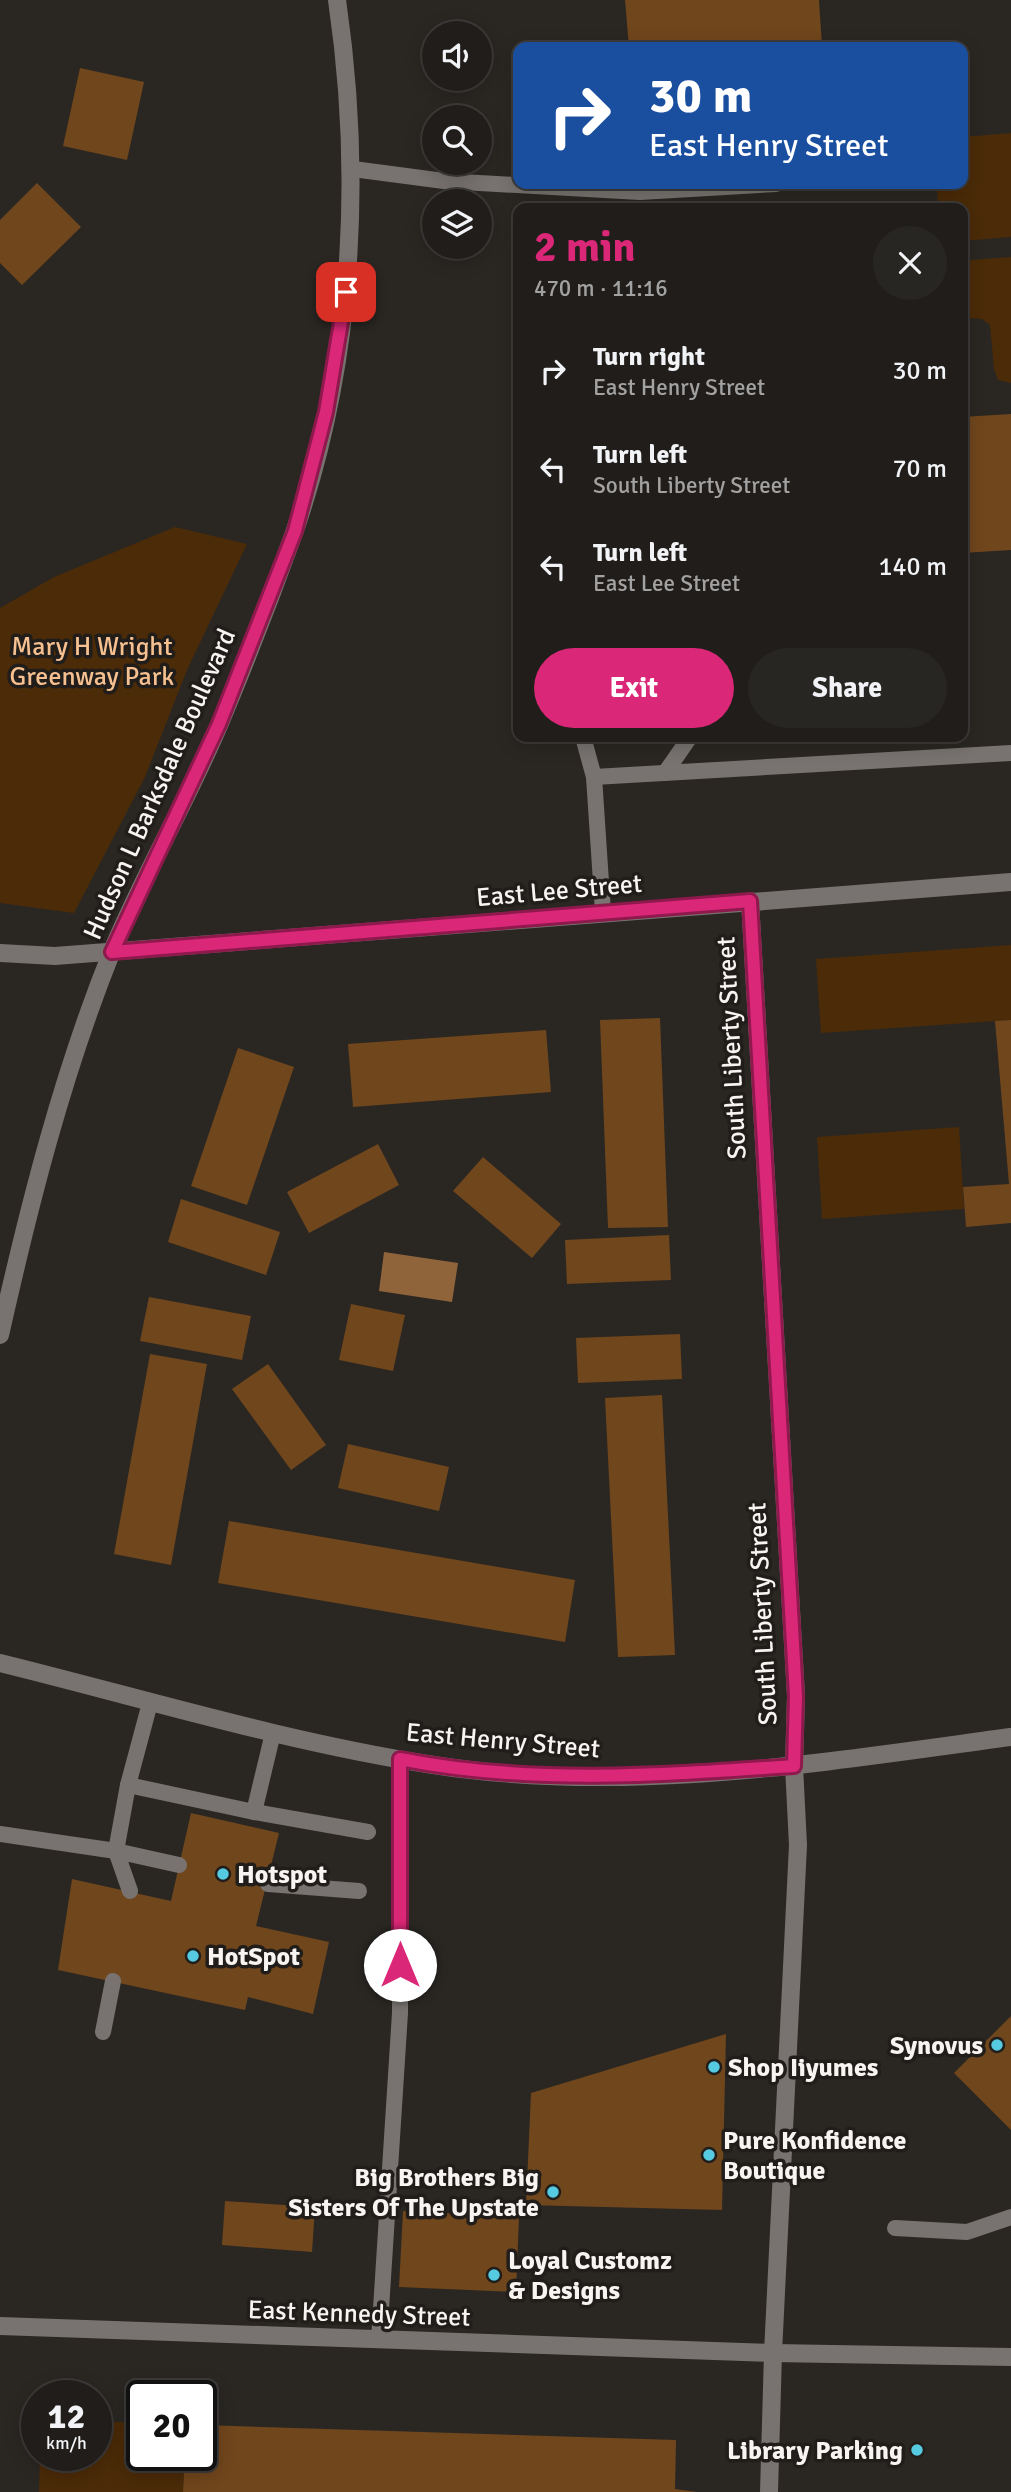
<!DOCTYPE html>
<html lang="en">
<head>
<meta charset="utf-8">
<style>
  :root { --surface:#201d1a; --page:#282623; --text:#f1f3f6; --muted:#a2a2a2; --line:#3d3b39; --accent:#db2777 }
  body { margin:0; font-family:Signika,sans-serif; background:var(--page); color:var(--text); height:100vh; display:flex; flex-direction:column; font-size:26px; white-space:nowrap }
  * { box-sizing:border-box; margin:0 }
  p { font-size:23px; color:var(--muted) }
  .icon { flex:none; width:38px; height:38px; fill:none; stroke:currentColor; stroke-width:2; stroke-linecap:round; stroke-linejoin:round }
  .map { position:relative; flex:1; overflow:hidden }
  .details { position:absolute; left:513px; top:203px; width:455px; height:539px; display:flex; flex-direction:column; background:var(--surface); border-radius:14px; box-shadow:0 4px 18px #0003,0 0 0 2px var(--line) }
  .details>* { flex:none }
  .top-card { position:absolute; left:513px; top:42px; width:455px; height:147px; border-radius:14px; box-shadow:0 4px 18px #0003,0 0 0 2px var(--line); background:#1a4fa0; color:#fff; overflow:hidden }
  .tools { position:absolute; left:422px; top:21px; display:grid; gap:14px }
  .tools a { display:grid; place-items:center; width:70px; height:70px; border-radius:50%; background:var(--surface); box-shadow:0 4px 18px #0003,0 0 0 2px var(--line); font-size:35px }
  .speed { position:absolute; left:21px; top:2380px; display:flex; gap:14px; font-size:35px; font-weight:700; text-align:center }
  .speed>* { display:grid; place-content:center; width:91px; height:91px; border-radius:50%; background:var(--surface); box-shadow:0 4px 18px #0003,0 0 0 2px var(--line); line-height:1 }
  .speed small { font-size:18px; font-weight:400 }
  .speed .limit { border:4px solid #111; border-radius:10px; background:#fff; color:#111 }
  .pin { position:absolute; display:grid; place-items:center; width:60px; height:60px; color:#fff; margin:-30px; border-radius:14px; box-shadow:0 4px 10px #0006 }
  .me { position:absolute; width:77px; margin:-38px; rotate:0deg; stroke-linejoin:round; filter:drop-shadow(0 0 5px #0008) }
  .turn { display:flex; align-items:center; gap:24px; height:147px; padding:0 21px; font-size:32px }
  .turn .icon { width:91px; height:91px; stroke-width:2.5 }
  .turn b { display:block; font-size:49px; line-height:60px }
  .round { display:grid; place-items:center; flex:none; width:74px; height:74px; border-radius:37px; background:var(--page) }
  .headline { display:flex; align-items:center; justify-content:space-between; height:119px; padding:0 21px }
  h1 { font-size:42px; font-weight:800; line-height:52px; color:var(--accent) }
  .button { display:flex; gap:14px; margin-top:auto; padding:14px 21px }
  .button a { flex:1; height:80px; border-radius:42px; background:var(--accent); color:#fff; font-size:28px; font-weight:800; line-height:80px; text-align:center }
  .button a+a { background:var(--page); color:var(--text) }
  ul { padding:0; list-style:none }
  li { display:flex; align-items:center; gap:21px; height:98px; padding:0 21px }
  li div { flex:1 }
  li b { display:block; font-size:26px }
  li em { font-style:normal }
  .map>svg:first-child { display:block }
  .green { fill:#4b2b08 }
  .water { fill:#90643b }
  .building { fill:#70461c }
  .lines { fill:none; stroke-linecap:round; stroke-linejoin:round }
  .lane { stroke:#787370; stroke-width:16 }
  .street { stroke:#787370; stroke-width:18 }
  .secondary { stroke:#787370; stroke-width:18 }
  .route-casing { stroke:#8e194d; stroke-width:18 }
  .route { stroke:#db2777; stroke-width:12 }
  .poi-dot { fill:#55cae0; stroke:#211d1a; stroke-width:2.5 }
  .labels { text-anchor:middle; stroke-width:7; stroke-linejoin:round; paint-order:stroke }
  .park-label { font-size:26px; fill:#f6c090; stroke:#211d1a }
  .street-label { font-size:26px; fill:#f7f4f2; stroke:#211d1a }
  .poi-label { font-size:26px; font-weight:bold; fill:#f7f4f2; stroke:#211d1a; text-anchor:start }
</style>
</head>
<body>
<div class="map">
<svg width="1011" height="2492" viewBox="0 0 1011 2492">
  <rect width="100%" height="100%" fill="#2a2723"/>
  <g class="green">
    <polygon points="1011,133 1011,237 963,241 962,208 938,208 937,184 962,184 963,137"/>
    <polygon points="1011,257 1011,383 998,380 994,369 990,325 982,319 967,318 963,310 962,265 970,260"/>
    <polygon points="175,527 247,544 187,670 145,777 74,913 0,903 0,608 54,577"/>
    <polygon points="1011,945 1011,1020 821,1033 816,959"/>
    <polygon points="959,1127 964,1209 822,1219 817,1137"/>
    <polygon points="96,2421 142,2423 142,2455 185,2455 183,2492 39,2492 40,2455 96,2455"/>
  </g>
  <polygon class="water" points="384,1252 458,1263 452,1302 379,1291"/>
  <g class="building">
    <polygon points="625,0 819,0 822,47 629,47"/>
    <polygon points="80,68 144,82 127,160 63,146"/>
    <polygon points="37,183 81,227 22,285 0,263 0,220"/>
    <polygon points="1011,414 1011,550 962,553 962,417"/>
    <polygon points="660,1018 668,1227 608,1228 600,1020"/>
    <polygon points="1011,1020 1011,1223 966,1227 963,1187 1009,1184 995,1021"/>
    <polygon points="546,1030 551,1092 353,1107 348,1044"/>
    <polygon points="238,1048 294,1067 247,1205 191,1186"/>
    <polygon points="378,1144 399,1185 309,1233 287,1192"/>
    <polygon points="483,1157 561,1224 532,1258 453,1191"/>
    <polygon points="181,1199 280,1232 266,1275 168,1242"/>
    <polygon points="669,1235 671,1280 567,1284 565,1240"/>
    <polygon points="149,1297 251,1316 242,1360 140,1341"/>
    <polygon points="351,1304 405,1315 393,1371 339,1360"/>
    <polygon points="680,1334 682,1379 578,1383 576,1338"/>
    <polygon points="150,1354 207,1364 171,1565 114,1554"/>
    <polygon points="268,1364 326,1445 291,1470 232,1389"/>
    <polygon points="662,1395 675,1655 618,1657 605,1398"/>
    <polygon points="348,1444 449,1467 439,1511 338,1488"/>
    <polygon points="229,1521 575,1580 565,1642 218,1583"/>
    <polygon points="191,1813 279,1833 256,1926 329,1942 313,2014 248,1997 245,2010 58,1970 72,1879 171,1901"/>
    <polygon points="1011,2016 1011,2130 954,2073"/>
    <polygon points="726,2034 722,2210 526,2205 531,2093"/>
    <polygon points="225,2201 315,2207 312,2252 222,2245"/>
    <polygon points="403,2211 519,2217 516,2292 399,2287"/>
    <polygon points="201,2425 676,2440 675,2489 697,2492 183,2492 185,2455 201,2455"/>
  </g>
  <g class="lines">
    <g class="lane">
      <polyline points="353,169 444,181 640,192 776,184"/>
      <polyline points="583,737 594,777 603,912"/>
      <polyline points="665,773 690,737"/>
      <polyline points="594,777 1011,753"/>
      <polyline points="128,1785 254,1812 273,1733"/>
      <polyline points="254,1812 368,1832"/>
      <polyline points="0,1834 116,1851 179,1865"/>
      <polyline points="268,1884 359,1891"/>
      <polyline points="130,1891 116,1851 128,1785 150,1703"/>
      <polyline points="103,2032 113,1981"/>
      <polyline points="895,2228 967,2232 1011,2217"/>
      <polyline points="379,2340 400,2013 400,1759"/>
    </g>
    <g class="street">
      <polyline points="750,901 796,1696 794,1766 798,1845 773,2353 769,2492"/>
      <polyline points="0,953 55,956 1011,882"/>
    </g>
    <g class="secondary">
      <path d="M0,1335C29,1206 62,1075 112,951C144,874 187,801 220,723C246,661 271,597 294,533C353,364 363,177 337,0"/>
      <path d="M0,1663C142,1698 282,1741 427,1764C621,1796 819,1763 1011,1737"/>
      <polyline points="0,2326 773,2353 1011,2357"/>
    </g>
  </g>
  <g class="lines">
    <defs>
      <path id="route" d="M346,292L326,412L295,531L219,724L112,952L750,901L796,1696L794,1766C663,1775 530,1785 400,1759V1965"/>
    </defs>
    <use href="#route" class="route-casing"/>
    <use href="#route" class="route"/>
  </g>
  <g class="poi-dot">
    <circle cx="223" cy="1874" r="7"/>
    <circle cx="193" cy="1956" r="7"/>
    <circle cx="997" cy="2045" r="7"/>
    <circle cx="714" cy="2067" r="7"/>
    <circle cx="709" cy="2155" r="7"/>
    <circle cx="553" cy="2192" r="7"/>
    <circle cx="494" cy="2275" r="7"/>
    <circle cx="917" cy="2450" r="7"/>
  </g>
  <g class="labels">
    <g class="park-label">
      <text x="92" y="655">Mary H Wright<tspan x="92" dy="30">Greenway Park</tspan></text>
    </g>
    <g class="street-label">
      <text transform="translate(159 784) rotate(-66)" y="9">Hudson L Barksdale Boulevard</text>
      <text transform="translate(559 890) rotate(-5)" y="9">East Lee Street</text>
      <text transform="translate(731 1048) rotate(-93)" y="9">South Liberty Street</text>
      <text transform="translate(762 1614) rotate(-93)" y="9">South Liberty Street</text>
      <text transform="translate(503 1740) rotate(5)" y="9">East Henry Street</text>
      <text transform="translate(359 2313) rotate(2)" y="9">East Kennedy Street</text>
    </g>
    <g class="poi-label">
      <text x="237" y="1883">Hotspot</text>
      <text x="207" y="1965">HotSpot</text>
      <text x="983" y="2054" text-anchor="end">Synovus</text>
      <text x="728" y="2076">Shop Iiyumes</text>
      <text x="723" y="2149">Pure Konfidence<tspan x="723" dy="30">Boutique</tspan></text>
      <text x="539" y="2186" text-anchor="end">Big Brothers Big<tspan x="539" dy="30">Sisters Of The Upstate</tspan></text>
      <text x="508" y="2269">Loyal Customz<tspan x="508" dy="30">&amp; Designs</tspan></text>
      <text x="903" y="2459" text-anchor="end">Library Parking</text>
    </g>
  </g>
</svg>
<div class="tools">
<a><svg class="icon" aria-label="sound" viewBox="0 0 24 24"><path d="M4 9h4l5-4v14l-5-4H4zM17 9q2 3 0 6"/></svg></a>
<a><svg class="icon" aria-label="search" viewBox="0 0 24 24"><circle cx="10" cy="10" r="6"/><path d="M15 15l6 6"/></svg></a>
<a><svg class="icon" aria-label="layers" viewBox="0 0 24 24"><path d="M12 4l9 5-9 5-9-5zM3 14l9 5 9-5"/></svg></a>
</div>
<div class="speed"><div>12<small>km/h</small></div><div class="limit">20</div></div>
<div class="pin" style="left:346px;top:292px;background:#d93025"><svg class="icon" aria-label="arrive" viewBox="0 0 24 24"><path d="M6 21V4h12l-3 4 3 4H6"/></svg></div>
<svg class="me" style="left:400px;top:1965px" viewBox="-20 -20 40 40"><circle r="19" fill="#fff"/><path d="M0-13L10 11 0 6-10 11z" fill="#db2777"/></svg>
<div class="top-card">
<div class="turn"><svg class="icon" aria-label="right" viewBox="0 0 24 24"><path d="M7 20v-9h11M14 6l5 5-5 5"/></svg><div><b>30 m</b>East Henry Street</div></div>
</div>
<section class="details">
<div class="headline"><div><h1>2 min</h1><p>470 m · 11:16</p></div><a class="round"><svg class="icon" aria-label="close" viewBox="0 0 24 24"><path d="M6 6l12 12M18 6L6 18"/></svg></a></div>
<ul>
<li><svg class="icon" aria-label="right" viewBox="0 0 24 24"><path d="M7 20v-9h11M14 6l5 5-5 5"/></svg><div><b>Turn right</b><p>East Henry Street</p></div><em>30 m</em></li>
<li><svg class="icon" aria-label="left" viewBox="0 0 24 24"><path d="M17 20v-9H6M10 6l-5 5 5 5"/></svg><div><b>Turn left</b><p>South Liberty Street</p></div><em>70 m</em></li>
<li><svg class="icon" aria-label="left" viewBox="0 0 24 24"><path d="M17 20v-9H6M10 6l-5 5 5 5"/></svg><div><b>Turn left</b><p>East Lee Street</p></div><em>140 m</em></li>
</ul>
<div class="button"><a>Exit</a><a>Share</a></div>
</section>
</div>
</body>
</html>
